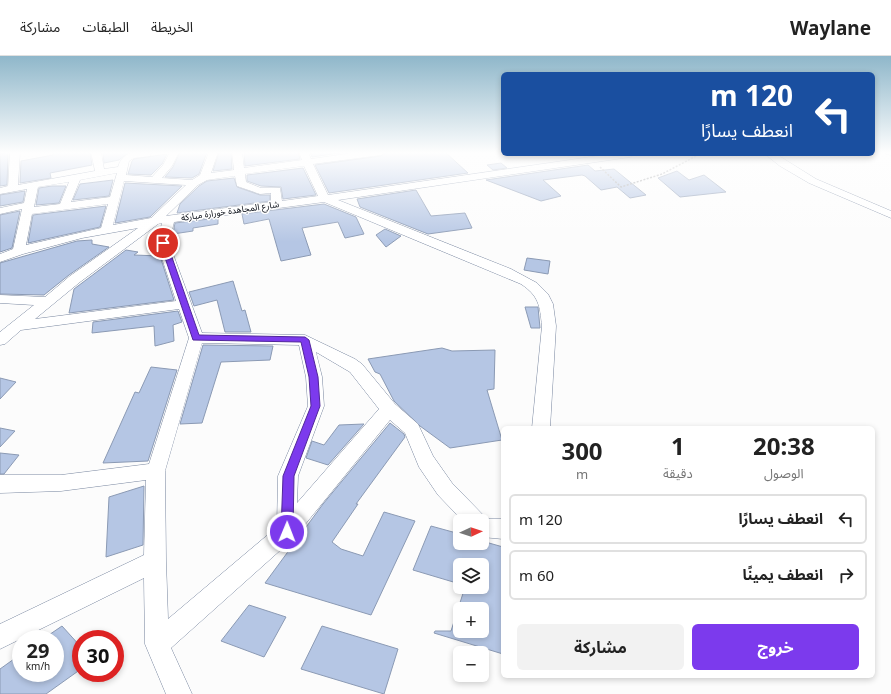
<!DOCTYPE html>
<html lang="ar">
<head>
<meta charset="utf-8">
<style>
  :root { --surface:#fff; --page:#f2f2f2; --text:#222; --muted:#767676; --line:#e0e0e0; --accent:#7c3aed }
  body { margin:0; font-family:"Noto Sans","Noto Sans Arabic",sans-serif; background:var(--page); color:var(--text); direction:rtl; height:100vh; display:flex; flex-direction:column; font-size:15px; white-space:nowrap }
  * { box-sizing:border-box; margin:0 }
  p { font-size:13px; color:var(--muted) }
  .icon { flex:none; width:22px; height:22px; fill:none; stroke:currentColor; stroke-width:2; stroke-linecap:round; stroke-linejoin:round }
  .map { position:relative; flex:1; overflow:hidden; direction:ltr }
  .panel { position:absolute; left:501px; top:370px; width:374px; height:252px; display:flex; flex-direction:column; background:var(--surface); border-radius:6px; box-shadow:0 2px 6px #0003; direction:rtl }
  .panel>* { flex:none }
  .hud { position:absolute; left:501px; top:16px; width:374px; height:84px; border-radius:6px; box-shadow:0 2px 6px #0003; direction:rtl; background:#1a4fa0; color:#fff; overflow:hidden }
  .needle { width:26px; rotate:87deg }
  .tools { position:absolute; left:453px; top:458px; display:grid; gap:8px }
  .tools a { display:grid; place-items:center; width:36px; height:36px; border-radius:6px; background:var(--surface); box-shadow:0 2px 6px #0003; font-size:20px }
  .speed { position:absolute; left:12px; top:574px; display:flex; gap:8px; font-size:20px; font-weight:700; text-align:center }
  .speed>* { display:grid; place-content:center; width:52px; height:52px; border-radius:50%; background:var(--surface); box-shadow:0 2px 6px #0003; line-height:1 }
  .speed small { font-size:10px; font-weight:400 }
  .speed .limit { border:6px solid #d22; background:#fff; color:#111 }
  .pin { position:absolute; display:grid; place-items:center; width:34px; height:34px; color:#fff; margin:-17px; border:2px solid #fff; border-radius:50%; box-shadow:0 1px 4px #0007 }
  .me { position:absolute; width:44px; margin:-22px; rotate:1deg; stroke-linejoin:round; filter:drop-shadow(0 0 3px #0008) }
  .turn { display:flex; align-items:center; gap:14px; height:84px; padding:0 16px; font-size:18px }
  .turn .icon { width:52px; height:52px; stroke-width:2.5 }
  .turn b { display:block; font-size:28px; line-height:34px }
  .eta { display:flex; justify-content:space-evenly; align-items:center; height:68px; text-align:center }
  .eta b { font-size:24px; font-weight:700; line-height:28px }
  .cta { display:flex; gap:8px; margin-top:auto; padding:8px 16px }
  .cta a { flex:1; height:46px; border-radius:6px; background:var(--accent); color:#fff; font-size:16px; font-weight:700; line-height:46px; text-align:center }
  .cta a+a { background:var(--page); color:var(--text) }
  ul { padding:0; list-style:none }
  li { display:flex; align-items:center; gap:12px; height:50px; margin:0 8px 6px; padding:0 8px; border:2px solid var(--line); border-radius:6px }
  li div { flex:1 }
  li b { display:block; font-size:15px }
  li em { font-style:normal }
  header { display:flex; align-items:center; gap:24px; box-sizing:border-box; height:56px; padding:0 20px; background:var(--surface); border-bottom:1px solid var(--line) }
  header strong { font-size:19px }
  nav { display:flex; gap:22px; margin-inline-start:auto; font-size:14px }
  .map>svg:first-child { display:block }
  .building { fill:#b5c6e4; stroke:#8b9ab4 }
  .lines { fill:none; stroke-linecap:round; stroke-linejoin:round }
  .minor-casing { stroke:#7987a0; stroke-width:1 }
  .path { stroke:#9c9ea1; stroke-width:1.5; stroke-dasharray:2 1.5; stroke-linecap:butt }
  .minor { fill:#fff; fill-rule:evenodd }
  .route { fill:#7c3aed; stroke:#51269a }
  .labels { text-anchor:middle; stroke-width:3; stroke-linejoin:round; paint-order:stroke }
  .far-street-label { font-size:9px; fill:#070c15; stroke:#fff }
</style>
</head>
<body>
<header>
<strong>Waylane</strong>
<nav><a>الخريطة</a><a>الطبقات</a><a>مشاركة</a></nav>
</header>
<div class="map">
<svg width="891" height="638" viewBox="0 0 891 638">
  <rect width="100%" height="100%" fill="#fcfcfc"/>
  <g class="building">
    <polygon points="8,96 7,129 0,130 0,98"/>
    <polygon points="53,96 90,96 92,109 50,117 51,122 20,127 21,105 53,99"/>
    <polygon points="103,96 129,96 119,104 104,107"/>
    <polygon points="180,96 207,96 199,118 192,122 165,121 173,111"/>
    <polygon points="219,96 231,96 232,113 213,115"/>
    <polygon points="244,96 298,96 300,103 245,110"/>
    <polygon points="310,96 346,96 312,101"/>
    <polygon points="386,96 445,96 468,117 329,137 315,109 381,100"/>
    <polygon points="167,98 162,108 151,119 128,118 132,105 134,103"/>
    <polygon points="501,107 507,112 493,114 487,109"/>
    <polygon points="588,109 595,115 614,113 646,139 630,142 617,131 601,134 585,120 582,119 543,124 561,140 541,145 486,124"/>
    <polygon points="303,112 316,139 283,143 281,131 261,130 247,125 247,119"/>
    <polygon points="677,115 689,124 704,119 726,136 680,141 658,122"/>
    <polygon points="234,122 237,131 260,139 270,139 270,145 177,157 180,148 199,130 207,125"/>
    <polygon points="113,124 109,140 73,144 80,128"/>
    <polygon points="125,127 182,130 150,161 115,167"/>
    <polygon points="52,130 66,130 59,147 36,149 39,132"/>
    <polygon points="416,134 431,160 465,157 472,172 428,178 360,151 357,143"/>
    <polygon points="25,135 23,146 0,150 0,139"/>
    <polygon points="324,148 356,161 364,178 345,182 338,166 302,172 311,199 281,205 269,163 244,168 242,158"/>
    <polygon points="106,150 100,171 28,187 33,159"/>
    <polygon points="20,155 12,192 0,196 0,159"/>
    <polygon points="218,162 218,168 193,172 193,175 173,178 175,167"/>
    <polygon points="385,173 401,180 386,191 376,179"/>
    <polygon points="92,184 92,188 109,191 69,219 44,239 0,238 0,207 77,185"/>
    <polygon points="126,194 138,196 134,199 160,200 174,244 69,257 74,233"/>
    <polygon points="527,202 550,205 548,218 524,214"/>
    <polygon points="233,225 242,255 245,254 251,276 225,276 217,244 194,250 189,236"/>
    <polygon points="525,251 538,251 540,272 531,272"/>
    <polygon points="178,255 182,266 173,269 174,285 155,290 154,270 92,277 93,266"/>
    <polygon points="203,289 273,290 270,304 221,306 202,367 180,368"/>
    <polygon points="442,292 452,295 495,294 494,333 487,334 502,384 450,392 420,370 394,345 380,318 375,316 368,303"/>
    <polygon points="151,311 177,314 148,405 103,407 135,336 139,337"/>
    <polygon points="0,322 16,326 0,343"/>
    <polygon points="390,367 404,378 405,381 356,448 358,448 332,486 341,493 363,500 384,456 415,465 371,559 265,527 323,448"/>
    <polygon points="364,368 328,409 306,402 312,385 324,389 339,369"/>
    <polygon points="0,372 15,375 0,391"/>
    <polygon points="0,397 19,399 4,418 0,418"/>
    <polygon points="144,430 143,489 106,501 109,441"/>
    <polygon points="431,470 460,478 460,487 482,487 482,485 503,491 503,598 434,577 435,575 451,575 458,553 460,553 460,575 482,575 482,553 458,553 465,531 482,531 482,509 460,509 460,528 413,514"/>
    <polygon points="249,549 286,561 264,601 221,585"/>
    <polygon points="62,570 81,591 81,613 46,638 0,638 0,613 21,598 21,617 55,617 55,583 43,583"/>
    <polygon points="322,570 398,593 384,638 301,613"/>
  </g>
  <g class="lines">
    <defs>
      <g id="minor">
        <path d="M10,96H20L18,129L95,115L91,96H101L104,113L118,111C123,94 137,96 152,96L150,100L134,102L129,105L126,119L152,121L163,109L170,96H179L172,110L162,122L192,124L200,119L209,96H218L211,117L234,114L232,96H242L244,112L302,104L299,96H308L311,103L359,96H385L381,99L313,108L328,139L611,98H635L630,101L338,144L511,213L537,227L548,238L553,248L556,270L550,372H532L542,270C540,250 539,240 521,228L324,146L174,166L169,187L202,277L305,279L355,303L362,308L395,348L418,368L433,400L452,427L485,461L490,463H503V483L482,481V465H463L438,439L419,411L405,377L390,364L294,482L171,592L192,638H166L145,588L144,522L0,593V568L144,499L146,424L61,435L0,437V419H61L149,408L189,282L179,253L21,274L5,288L0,289V276L34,249L0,247V239L45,241L70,220L138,172L82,182L23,198L0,206V198L13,193L22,153L0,158V152L24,147L27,133L0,138V132L8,130ZM304,110L318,140L282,145L280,132H261L246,126L245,118ZM117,117L110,141L71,146L80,124ZM235,120L237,130L260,138L271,137V146L166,160L198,129L207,124ZM124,125L186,129L151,162L113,169ZM69,126L60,148L34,151L38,131ZM108,148L101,172L26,189L32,158ZM162,167L157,187L176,245L35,263L80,226L158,168ZM202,287L299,289L306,321L308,350L278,420L277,471L168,563L166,505L165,415ZM316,296L350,316L379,353L297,447L298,420L324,350L322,321Z"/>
        <polygon points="885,96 891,96 891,99 886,98"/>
        <polygon points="765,98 776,98 816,123 891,155 891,162 809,127 780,110"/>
      </g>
    </defs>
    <use href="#minor" class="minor-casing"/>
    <polyline class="path" points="600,111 621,131 662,118 700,98"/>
    <use href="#minor" class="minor"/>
  </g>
  <linearGradient id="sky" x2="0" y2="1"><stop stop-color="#8fb7ca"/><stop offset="0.52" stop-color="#fefefe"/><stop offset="1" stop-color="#fefefe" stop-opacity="0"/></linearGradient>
  <rect width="891" height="186" fill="url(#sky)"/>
  <polygon class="route" points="163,185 167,187 199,279 305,281 309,284 318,321 320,350 294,420 293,476 291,479 287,481 283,479 281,476 283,420 311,350 309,321 301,286 193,284 160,187"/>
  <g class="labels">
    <g class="far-street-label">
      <text transform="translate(230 155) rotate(-8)" y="3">شارع المجاهدة خورارة مباركة</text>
    </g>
  </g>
</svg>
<div class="tools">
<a><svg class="needle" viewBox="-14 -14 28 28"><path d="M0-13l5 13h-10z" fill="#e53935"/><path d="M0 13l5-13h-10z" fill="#767676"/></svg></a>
<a><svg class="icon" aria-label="layers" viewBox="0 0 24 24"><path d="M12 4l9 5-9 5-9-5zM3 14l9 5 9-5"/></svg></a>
<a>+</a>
<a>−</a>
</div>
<div class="speed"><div>29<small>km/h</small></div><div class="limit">30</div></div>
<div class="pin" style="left:163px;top:187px;background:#d93025"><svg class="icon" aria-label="arrive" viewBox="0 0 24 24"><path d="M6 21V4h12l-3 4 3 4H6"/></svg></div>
<svg class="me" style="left:287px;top:476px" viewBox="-20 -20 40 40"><circle r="17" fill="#7c3aed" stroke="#fff" stroke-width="3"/><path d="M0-11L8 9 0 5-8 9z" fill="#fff"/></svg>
<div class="hud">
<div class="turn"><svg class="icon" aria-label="left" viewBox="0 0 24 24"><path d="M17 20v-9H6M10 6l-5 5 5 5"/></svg><div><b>120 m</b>انعطف يسارًا</div></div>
</div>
<section class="panel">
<div class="eta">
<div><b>20:38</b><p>الوصول</p></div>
<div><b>1</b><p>دقيقة</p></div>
<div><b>300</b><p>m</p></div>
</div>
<ul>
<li><svg class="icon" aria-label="left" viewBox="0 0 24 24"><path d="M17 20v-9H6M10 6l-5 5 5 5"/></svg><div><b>انعطف يسارًا</b></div><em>120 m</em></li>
<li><svg class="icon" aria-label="right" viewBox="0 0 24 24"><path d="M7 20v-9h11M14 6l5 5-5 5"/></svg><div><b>انعطف يمينًا</b></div><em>60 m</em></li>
</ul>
<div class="cta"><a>خروج</a><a>مشاركة</a></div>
</section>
</div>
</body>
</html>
